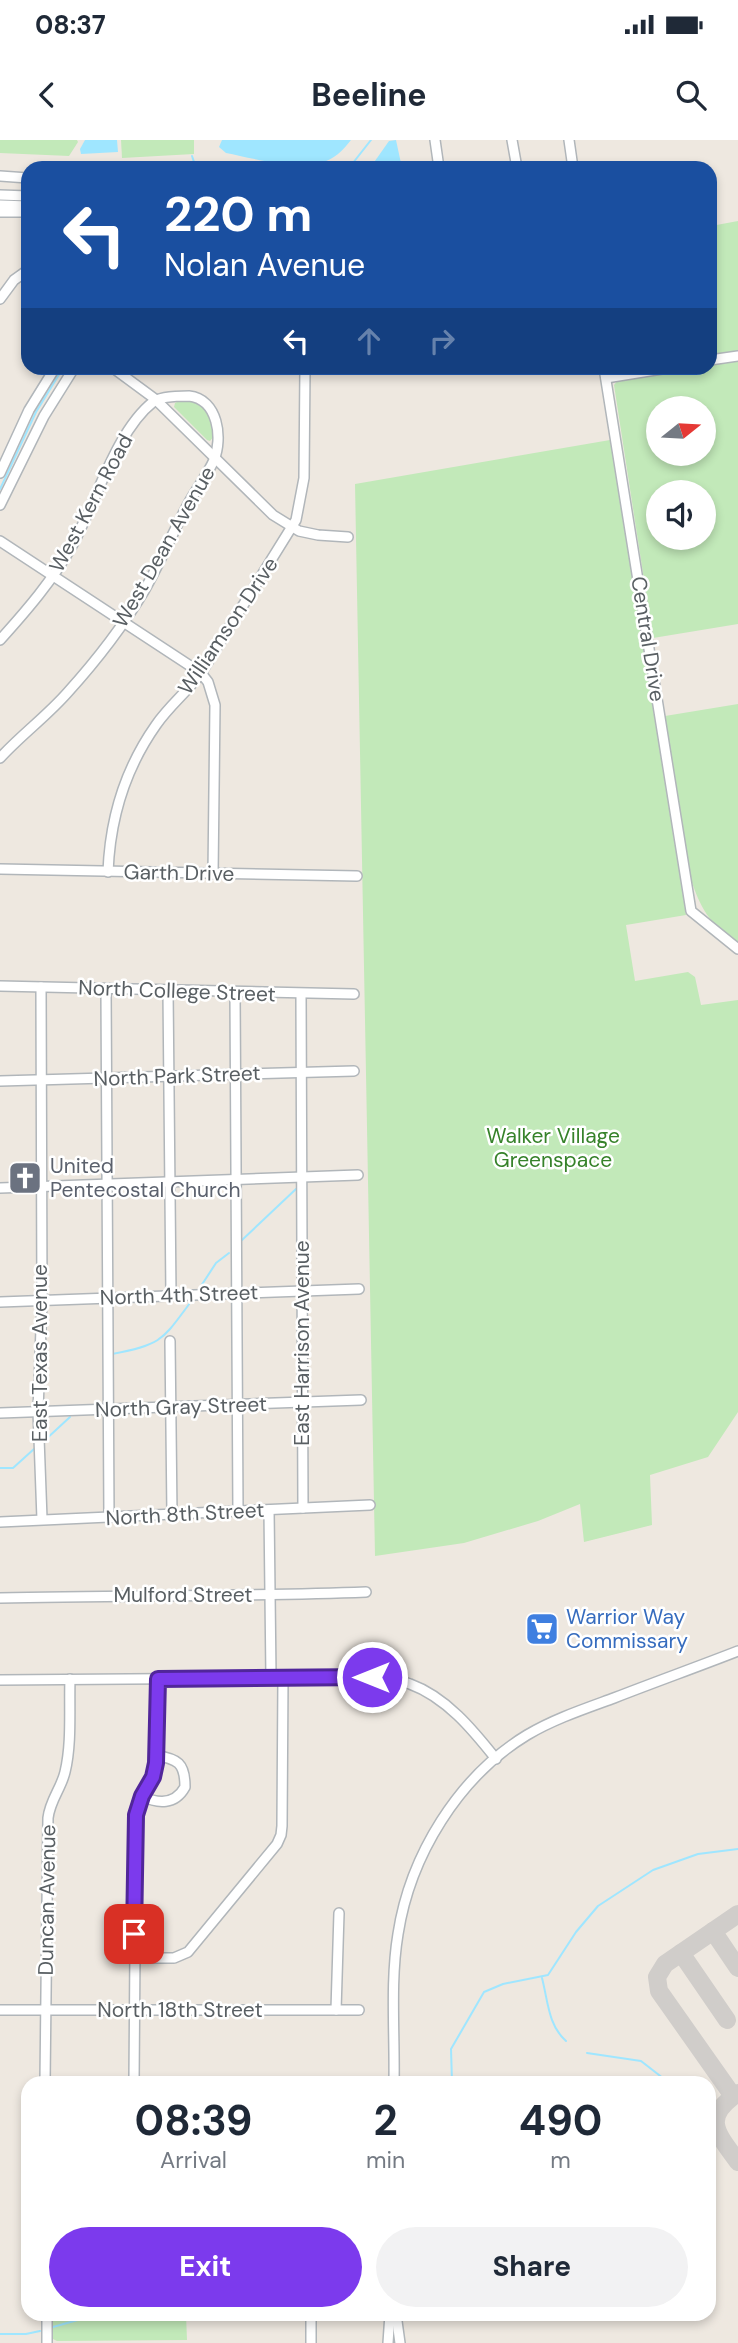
<!DOCTYPE html>
<html lang="en">
<head>
<meta charset="utf-8">
<style>
  :root { --surface:#fff; --page:#f2f2f3; --text:#1f2937; --muted:#747a83; --accent:#7c3aed }
  body { margin:0; font-family:"DM Sans",sans-serif; background:var(--page); color:var(--text); height:100vh; display:flex; flex-direction:column; font-size:26px; white-space:nowrap }
  * { box-sizing:border-box; margin:0 }
  p { font-size:23px; color:var(--muted) }
  .icon { flex:none; width:38px; height:38px; fill:none; stroke:currentColor; stroke-width:2; stroke-linecap:round; stroke-linejoin:round }
  .map { position:relative; flex:1; overflow:hidden }
  .details { position:absolute; left:21px; top:1936px; width:695px; height:245px; display:flex; flex-direction:column; background:var(--surface); border-radius:21px; box-shadow:0 4px 10px #0003 }
  .details>* { flex:none }
  .hud { position:absolute; left:21px; top:21px; width:696px; height:214px; border-radius:21px; box-shadow:0 4px 10px #0003; background:#1a4fa0; color:#fff; overflow:hidden }
  .needle { width:46px; rotate:72deg }
  .tools { position:absolute; left:646px; top:256px; display:grid; gap:14px }
  .tools a { display:grid; place-items:center; width:70px; height:70px; border-radius:50%; background:var(--surface); box-shadow:0 4px 10px #0003; font-size:35px }
  .pin { position:absolute; display:grid; place-items:center; width:60px; height:60px; color:#fff; margin:-30px; border-radius:14px; box-shadow:0 4px 10px #0006 }
  .me { position:absolute; width:77px; margin:-38px; rotate:270deg; stroke-linejoin:round; filter:drop-shadow(0 0 5px #0008) }
  .turn { display:flex; align-items:center; gap:24px; height:147px; padding:0 28px; font-size:32px }
  .turn .icon { width:91px; height:91px; stroke-width:2.5 }
  .turn b { display:block; font-size:49px; line-height:60px }
  .lanes { display:flex; align-items:center; height:66px; padding:0 28px; background:#0003; justify-content:center; gap:35px; direction:ltr }
  .lanes .off { opacity:.35 }
  .eta { display:flex; justify-content:space-evenly; align-items:center; height:119px; text-align:center }
  .eta b { font-size:42px; font-weight:700; line-height:49px }
  .action { display:flex; gap:14px; margin-top:auto; padding:14px 28px }
  .action a { flex:1; height:80px; border-radius:42px; background:var(--accent); color:#fff; font-size:28px; font-weight:700; line-height:80px; text-align:center }
  .action a+a { background:var(--page); color:var(--text) }
  .status { display:flex; justify-content:space-between; align-items:center; height:49px; padding:0 35px; background:var(--surface); direction:ltr }
  .status svg { height:19px; fill:currentColor }
  header { display:flex; justify-content:space-between; align-items:center; height:91px; padding:0 28px; background:var(--surface); font-size:32px; font-weight:700 }
  .map>svg:first-child { display:block }
  .green { fill:#c2e9b9; fill-rule:evenodd }
  .water { fill:#9fe6ff }
  .lines { fill:none; stroke-linecap:round; stroke-linejoin:round }
  .stream { stroke:#9fe6ff; stroke-width:2 }
  .taxiway { stroke:#d0cdca; stroke-width:18 }
  .minor-casing { stroke:#b1b6ba; stroke-width:12 }
  .minor { stroke:#fff; stroke-width:9 }
  .route-casing { stroke:#51269a; stroke-width:18 }
  .route { stroke:#7c3aed; stroke-width:12 }
  .labels { text-anchor:middle; stroke-width:5; stroke-linejoin:round; paint-order:stroke }
  .street-label { font-size:21px; fill:#595f63; stroke:#fff }
  .park-label { font-size:21px; fill:#36822a; stroke:#fff }
  .worship-label { font-size:21px; fill:#5b616d; stroke:#fff; text-anchor:start }
  .shop-label { font-size:21px; fill:#366cbe; stroke:#fff; text-anchor:start }
</style>
</head>
<body>
<div class="status"><b>08:37</b><svg viewBox="0 0 49 12"><path d="M0 12V9h3v3zM5 12V6h3v6zM10 12V3h3v9zM15 12V0h3v12zM26 1h20v11H26zM47 4h2v5h-2z"/></svg></div>
<header><svg class="icon" aria-label="back" viewBox="0 0 24 24"><path d="M15 5l-7 7 7 7"/></svg>Beeline<svg class="icon" aria-label="search" viewBox="0 0 24 24"><circle cx="10" cy="10" r="6"/><path d="M15 15l6 6"/></svg></header>
<div class="map">
<svg width="738" height="2203" viewBox="0 0 738 2203">
  <rect width="100%" height="100%" fill="#eee8e0"/>
  <g class="green">
    <polygon points="0,0 77,0 78,2 69,16 0,13"/>
    <polygon points="121,0 194,0 194,14 122,18"/>
    <polygon points="738,81 738,211 711,216 711,86"/>
    <path d="M738,219V484L653,498L614,245L620,238L687,228H710L711,224ZM658,268H704V313H658ZM658,352H704V397H658Z"/>
    <path d="M179,261C203,259 214,275 214,296L210,301L207,300L174,267L175,263Z"/>
    <polygon points="610,300 686,775 626,785 635,841 688,832 695,837 701,865 738,860 738,1272 708,1317 650,1335 652,1385 584,1402 580,1364 538,1381 464,1403 375,1416 355,344"/>
    <path d="M738,564V804C710,784 700,769 690,736L665,576Z"/>
    <polygon points="53,2174 186,2174 187,2200 57,2201 53,2199"/>
  </g>
  <g class="water">
    <polygon points="85,0 117,0 118,12 81,14 80,9"/>
    <path d="M222,0H351C343,10 334,20 320,23C296,30 251,18 226,13L219,7Z"/>
    <polygon points="396,0 402,28 370,28 389,1"/>
  </g>
  <g class="lines">
    <g class="stream">
      <polyline points="192,16 196,28"/>
      <polyline points="354,23 370,27"/>
      <polyline points="124,26 125,28"/>
      <polyline points="201,28 210,27"/>
      <polyline points="234,28 235,27"/>
      <polyline points="349,28 371,0"/>
      <polyline points="0,349 36,272 63,228"/>
      <polyline points="241,1101 296,1049"/>
      <polyline points="201,1146 216,1123 229,1113"/>
      <path d="M112,1214C164,1204 162,1200 193,1159"/>
      <polyline points="44,1301 70,1277"/>
      <polyline points="0,1328 13,1328 34,1309"/>
      <path d="M542,1838C548,1861 548,1885 566,1901"/>
      <polyline points="587,1913 641,1921 668,1942"/>
      <polyline points="452,1942 451,1909 484,1852 503,1844 548,1835 576,1792 598,1766 653,1730 698,1714 738,1709"/>
      <polyline points="53,2187 99,2174"/>
      <polyline points="0,2194 26,2194 40,2191"/>
    </g>
    <g class="taxiway">
      <polyline points="713,1791 738,1828"/>
      <polyline points="681,1813 727,1880"/>
      <path d="M738,1953C701,1978 717,1993 738,2022"/>
      <polyline points="733,1956 659,1851 657,1837 665,1824 738,1774"/>
    </g>
    <defs>
      <g id="minor">
        <polyline points="435,0 439,28"/>
        <polyline points="512,0 517,28"/>
        <polyline points="569,0 573,28"/>
        <polyline points="0,36 28,38"/>
        <polyline points="0,55 28,56"/>
        <polyline points="0,65 28,66"/>
        <polyline points="0,72 28,72"/>
        <polyline points="0,159 14,140 28,130"/>
        <polyline points="710,220 738,216"/>
        <polyline points="113,228 155,259 273,375 299,391 318,395 348,397"/>
        <polyline points="604,228 691,771 738,809"/>
        <polyline points="606,238 668,228"/>
        <polyline points="0,333 29,270 55,228"/>
        <polyline points="0,365 44,276 74,228"/>
        <polyline points="0,401 201,533 208,542 215,565 213,734"/>
        <path d="M0,500C27,470 53,440 73,404C96,362 116,291 153,262C160,256 180,256 189,256C218,259 223,298 214,320C207,336 195,350 187,366C172,394 160,423 144,451C123,486 96,521 68,552C47,576 21,595 0,618"/>
        <polyline points="0,729 357,736"/>
        <path d="M108,732C110,679 125,629 156,585C169,566 187,552 201,533L296,380L304,338L305,228"/>
        <polyline points="0,846 354,854"/>
        <polyline points="41,847 42,1161 38,1271 42,1379"/>
        <polyline points="106,850 109,1378"/>
        <polyline points="168,850 171,1156"/>
        <polyline points="235,853 238,1372"/>
        <polyline points="301,854 303,1368"/>
        <polyline points="0,941 354,931"/>
        <polyline points="0,1048 358,1035"/>
        <polyline points="0,1162 359,1149"/>
        <polyline points="170,1201 172,1375"/>
        <polyline points="0,1273 361,1260"/>
        <polyline points="269,1370 271,1537"/>
        <polyline points="0,1382 370,1365"/>
        <path d="M0,1458C122,1455 244,1457 366,1452"/>
        <path d="M0,1540L372,1537C384,1539 398,1539 410,1544C446,1557 473,1590 496,1619"/>
        <path d="M142,1656C158,1664 175,1665 185,1647C185,1623 178,1619 155,1615"/>
        <polyline points="134,1818 174,1818 188,1812 277,1704 281,1695 282,1686 283,1537"/>
        <polyline points="0,1870 359,1870"/>
        <polyline points="336,1870 339,1773"/>
        <path d="M45,1942L48,1678C50,1660 61,1649 65,1632C72,1603 69,1569 70,1539"/>
        <path d="M134,1942L136,1675C138,1660 150,1649 153,1634C160,1608 157,1567 158,1539"/>
        <path d="M394,1942C395,1894 390,1842 398,1794C410,1716 458,1637 527,1595C554,1579 584,1569 614,1558C655,1542 697,1527 738,1511"/>
        <polyline points="47,2174 47,2203"/>
        <polyline points="396,2174 400,2203"/>
        <polyline points="311,2203 311,2174"/>
        <polyline points="388,2203 390,2174"/>
      </g>
    </defs>
    <use href="#minor" class="minor-casing"/>
    <use href="#minor" class="minor"/>
  </g>
  <g class="lines">
    <defs>
      <polyline id="route" points="134,1794 136,1675 142,1656 153,1637 156,1623 158,1539 372,1537"/>
    </defs>
    <use href="#route" class="route-casing"/>
    <use href="#route" class="route"/>
  </g>
  <defs>
    <symbol id="church-square" viewBox="-11 -11 22 22"><rect x="-9" y="-9" width="18" height="18" rx="4" fill="#6b7280" stroke="#fff"/><path d="M-1.2-6h2.4v3.5h3.3v2.4h-3.3V6h-2.4V-.1h-3.3v-2.4h3.3Z" fill="#fff"/></symbol>
    <symbol id="supermarket-square" viewBox="-11 -11 22 22"><rect x="-9" y="-9" width="18" height="18" rx="4" fill="#3f7fe0" stroke="#fff"/><path d="M-6-5.5h2.5l.6 2H6L4.5 2H-2.5L-4.4-4H-6ZM-1.5 3.2a1.3 1.3 0 1 0 .1 0ZM3 3.2a1.3 1.3 0 1 0 .1 0Z" fill="#fff"/></symbol>
  </defs>
  <g fill-rule="evenodd">
    <use href="#church-square" x="6" y="1019" width="38" height="38"/>
    <use href="#supermarket-square" x="523" y="1470" width="38" height="38"/>
  </g>
  <g class="labels">
    <g class="street-label">
      <text transform="translate(91 363) rotate(-62)" y="7">West Kern Road</text>
      <text transform="translate(164 407) rotate(-60)" y="7">West Dean Avenue</text>
      <text transform="translate(228 486) rotate(-56)" y="7">Williamson Drive</text>
      <text transform="translate(648 499) rotate(81)" y="7">Central Drive</text>
      <text transform="translate(179 733) rotate(1)" y="7">Garth Drive</text>
      <text transform="translate(177 851) rotate(2)" y="7">North College Street</text>
      <text transform="translate(177 936) rotate(-2)" y="7">North Park Street</text>
      <text transform="translate(179 1155) rotate(-2)" y="7">North 4th Street</text>
      <text transform="translate(302 1203) rotate(-90)" y="7">East Harrison Avenue</text>
      <text transform="translate(40 1213) rotate(-90)" y="7">East Texas Avenue</text>
      <text transform="translate(181 1267) rotate(-2)" y="7">North Gray Street</text>
      <text transform="translate(185 1374) rotate(-3)" y="7">North 8th Street</text>
      <text x="183" y="1462">Mulford Street</text>
      <text transform="translate(47 1760) rotate(-89)" y="7">Duncan Avenue</text>
      <text x="180" y="1877">North 18th Street</text>
    </g>
    <g class="park-label">
      <text x="553" y="1003">Walker Village<tspan x="553" dy="24">Greenspace</tspan></text>
    </g>
    <g class="worship-label">
      <text x="50" y="1033">United<tspan x="50" dy="24">Pentecostal Church</tspan></text>
    </g>
    <g class="shop-label">
      <text x="566" y="1484">Warrior Way<tspan x="566" dy="24">Commissary</tspan></text>
    </g>
  </g>
</svg>
<div class="tools">
<a><svg class="needle" viewBox="-14 -14 28 28"><path d="M0-13l5 13h-10z" fill="#e53935"/><path d="M0 13l5-13h-10z" fill="#747a83"/></svg></a>
<a><svg class="icon" aria-label="sound" viewBox="0 0 24 24"><path d="M4 9h4l5-4v14l-5-4H4zM17 9q2 3 0 6"/></svg></a>
</div>
<div class="pin" style="left:134px;top:1794px;background:#d93025"><svg class="icon" aria-label="arrive" viewBox="0 0 24 24"><path d="M6 21V4h12l-3 4 3 4H6"/></svg></div>
<svg class="me" style="left:372px;top:1537px" viewBox="-20 -20 40 40"><circle r="17" fill="#7c3aed" stroke="#fff" stroke-width="3"/><path d="M0-11L8 9 0 5-8 9z" fill="#fff"/></svg>
<div class="hud">
<div class="turn"><svg class="icon" aria-label="left" viewBox="0 0 24 24"><path d="M17 20v-9H6M10 6l-5 5 5 5"/></svg><div><b>220 m</b>Nolan Avenue</div></div>
<div class="lanes"><svg class="icon" aria-label="left" viewBox="0 0 24 24"><path d="M17 20v-9H6M10 6l-5 5 5 5"/></svg><svg class="icon off" aria-label="ahead" viewBox="0 0 24 24"><path d="M12 20V5M6 11l6-6 6 6"/></svg><svg class="icon off" aria-label="right" viewBox="0 0 24 24"><path d="M7 20v-9h11M14 6l5 5-5 5"/></svg></div>
</div>
<section class="details">
<div class="eta">
<div><b>08:39</b><p>Arrival</p></div>
<div><b>2</b><p>min</p></div>
<div><b>490</b><p>m</p></div>
</div>
<div class="action"><a>Exit</a><a>Share</a></div>
</section>
</div>
</body>
</html>
